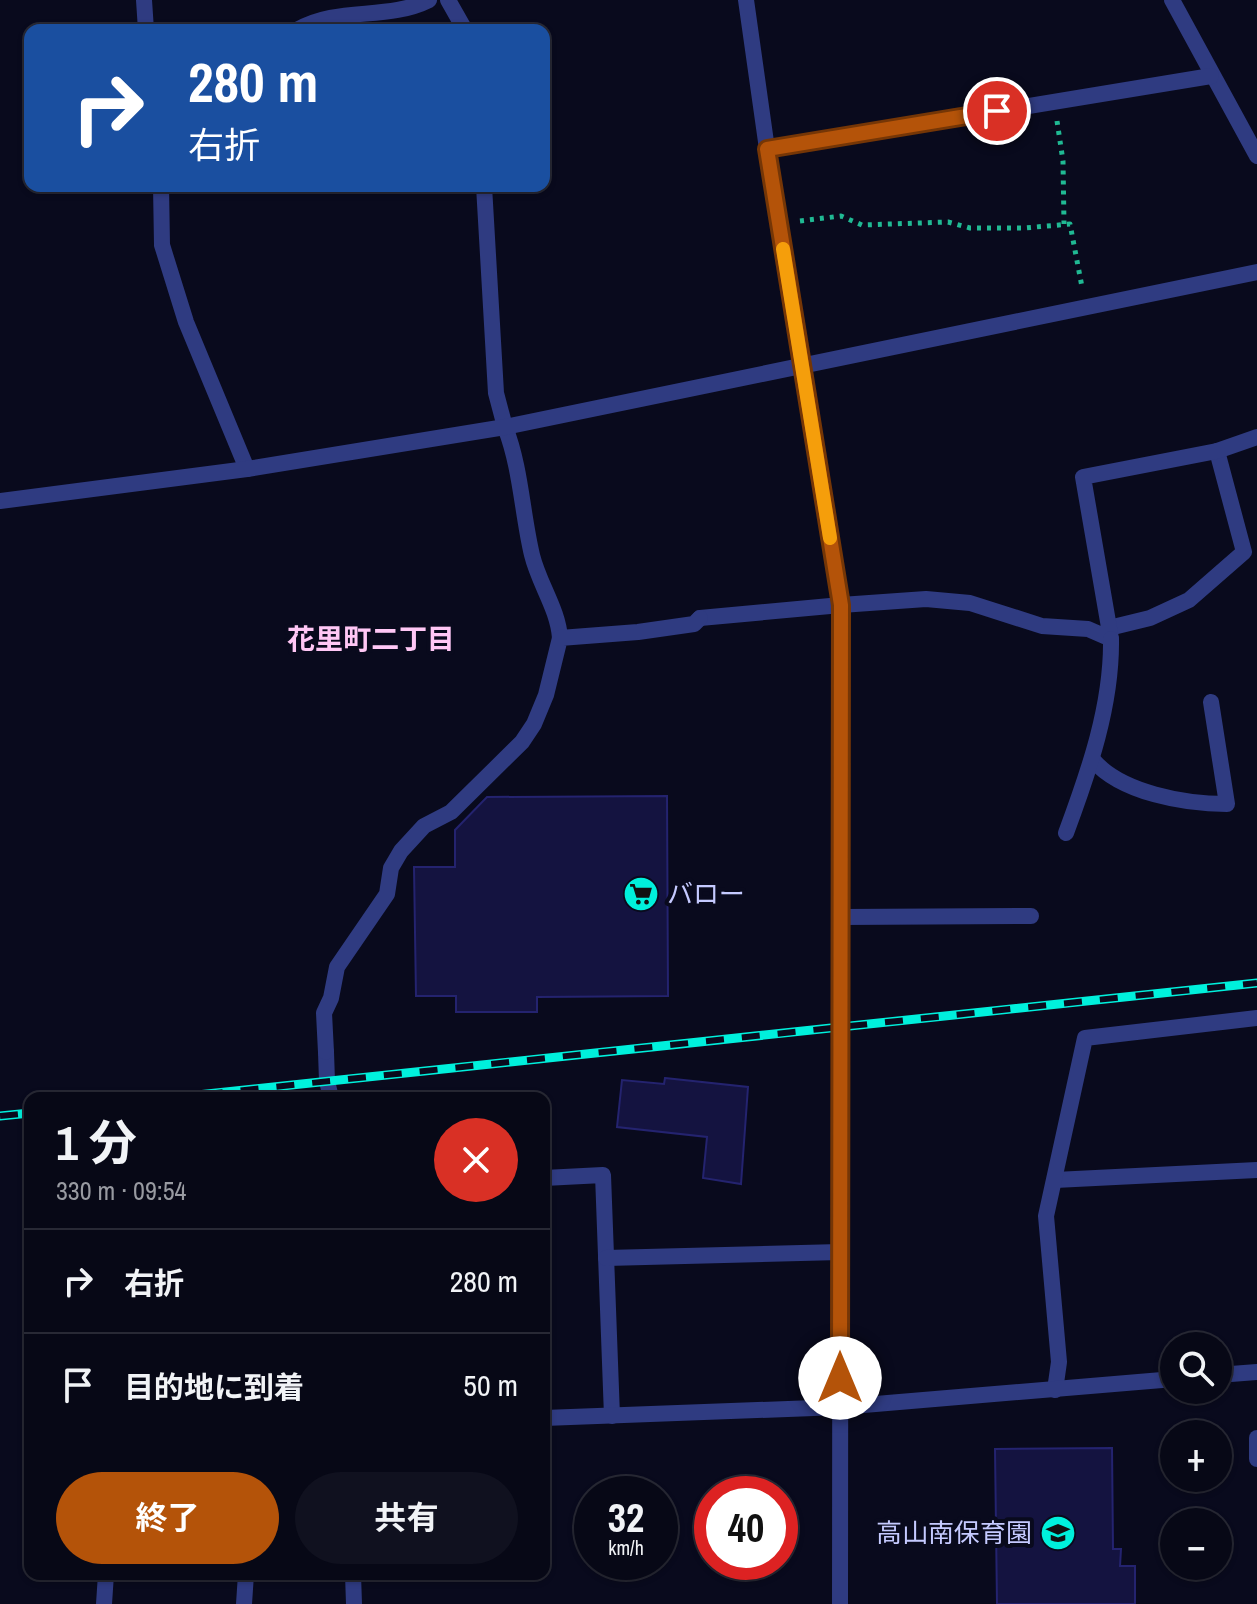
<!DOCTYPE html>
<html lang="ja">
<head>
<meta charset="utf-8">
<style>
  :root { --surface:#070816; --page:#10111f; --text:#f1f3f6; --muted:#989aa1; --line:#282935; --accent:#b45309 }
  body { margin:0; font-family:"Archivo Narrow","Noto Sans JP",sans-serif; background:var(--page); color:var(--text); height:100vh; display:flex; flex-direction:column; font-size:30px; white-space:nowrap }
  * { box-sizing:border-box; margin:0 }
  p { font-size:26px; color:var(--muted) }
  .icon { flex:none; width:44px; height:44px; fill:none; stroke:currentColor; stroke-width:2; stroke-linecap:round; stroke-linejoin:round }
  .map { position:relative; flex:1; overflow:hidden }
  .drawer { position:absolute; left:24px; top:1092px; width:526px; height:488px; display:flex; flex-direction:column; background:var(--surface); border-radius:16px; box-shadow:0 2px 6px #0004,0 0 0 2px var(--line) }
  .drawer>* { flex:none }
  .top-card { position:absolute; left:24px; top:24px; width:526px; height:168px; border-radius:16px; box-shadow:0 2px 6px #0004,0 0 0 2px var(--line); background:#1a4fa0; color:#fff; overflow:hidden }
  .fabs { position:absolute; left:1160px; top:1332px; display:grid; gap:16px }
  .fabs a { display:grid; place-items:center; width:72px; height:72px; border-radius:50%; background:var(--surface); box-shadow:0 2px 6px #0004,0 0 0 2px var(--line); font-size:40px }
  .speed { position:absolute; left:574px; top:1476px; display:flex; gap:16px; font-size:40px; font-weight:700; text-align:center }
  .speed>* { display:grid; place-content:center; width:104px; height:104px; border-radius:50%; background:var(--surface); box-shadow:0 2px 6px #0004,0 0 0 2px var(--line); line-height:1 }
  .speed small { font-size:20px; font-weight:400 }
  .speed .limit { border:12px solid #d22; background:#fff; color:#111 }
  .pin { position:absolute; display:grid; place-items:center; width:68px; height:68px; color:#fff; margin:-34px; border:4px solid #fff; border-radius:50%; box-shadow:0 2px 8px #0007 }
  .me { position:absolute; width:88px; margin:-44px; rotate:0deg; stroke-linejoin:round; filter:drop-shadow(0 0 6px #0008) }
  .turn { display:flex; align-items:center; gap:28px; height:168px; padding:0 32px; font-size:36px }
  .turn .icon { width:104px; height:104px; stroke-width:2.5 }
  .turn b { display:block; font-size:56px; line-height:68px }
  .round { display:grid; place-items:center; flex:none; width:84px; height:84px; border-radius:42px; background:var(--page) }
  .summary { display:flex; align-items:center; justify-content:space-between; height:136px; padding:0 32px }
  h1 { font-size:48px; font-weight:700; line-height:60px }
  .button { display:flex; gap:16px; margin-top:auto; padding:16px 32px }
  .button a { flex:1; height:92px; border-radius:48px; background:var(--accent); color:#fff; font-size:32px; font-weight:700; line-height:92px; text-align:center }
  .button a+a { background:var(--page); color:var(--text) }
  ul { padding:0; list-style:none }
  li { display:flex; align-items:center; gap:24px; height:104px; padding:0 32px; border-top:2px solid var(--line) }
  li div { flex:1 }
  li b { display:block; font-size:30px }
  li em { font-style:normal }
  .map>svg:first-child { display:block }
  .building { fill:#141340; stroke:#24236f; stroke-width:2 }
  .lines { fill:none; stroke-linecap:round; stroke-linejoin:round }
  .path { stroke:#20b993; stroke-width:5; stroke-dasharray:4 6; stroke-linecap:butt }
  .service { stroke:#2f3b81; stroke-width:16 }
  .minor { stroke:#2f3b81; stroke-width:16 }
  .tertiary { stroke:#2f3b81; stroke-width:16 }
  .rail-casing { stroke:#00f0dc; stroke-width:9 }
  .rail { stroke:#090a1d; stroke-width:6; stroke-dasharray:18; stroke-linecap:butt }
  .route-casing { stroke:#753606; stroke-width:20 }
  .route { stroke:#b45309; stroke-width:14 }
  .slow { stroke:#f59e0b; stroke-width:14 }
  .labels { text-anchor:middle; stroke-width:8; stroke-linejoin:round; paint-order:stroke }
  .poi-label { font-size:26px; fill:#c5caff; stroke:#090a1d; text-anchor:start }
  .neighbourhood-label { font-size:28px; font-weight:bold; fill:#ffc7f5; stroke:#090a1d }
</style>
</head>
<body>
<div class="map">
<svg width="1257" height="1604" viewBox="0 0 1257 1604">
  <rect width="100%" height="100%" fill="#090a1d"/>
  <g class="building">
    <polygon points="667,796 668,996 537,997 537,1012 456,1012 456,996 416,996 414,867 455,867 455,830 487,797"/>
    <polygon points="665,1078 748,1087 741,1184 703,1178 707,1137 617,1127 622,1080 664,1084"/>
    <polygon points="1112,1448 1113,1549 1121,1549 1120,1566 1135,1566 1135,1604 997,1604 995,1449"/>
  </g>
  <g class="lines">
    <g class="path">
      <polyline points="1057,121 1063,161 1064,224"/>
      <polyline points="800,221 841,216 862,225 948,222 970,228 1024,228 1070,224 1082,287"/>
    </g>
    <g class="service">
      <polyline points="448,0 465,30"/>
      <path d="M297,30C338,6 387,21 429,0"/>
      <polyline points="161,186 162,245 186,322 247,469"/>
      <polyline points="484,186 496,393 505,427"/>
      <polyline points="700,618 841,605"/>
      <polyline points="1109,628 1150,618 1189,600 1244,552 1217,451"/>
      <polyline points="326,1052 327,1081 331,1098"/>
      <polyline points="1257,1438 1257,1459"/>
      <polyline points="244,1604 246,1574"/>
    </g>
    <g class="minor">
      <polyline points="144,0 146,30"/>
      <polyline points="746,0 767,149 801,365"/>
      <polyline points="1172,0 1257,156"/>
      <polyline points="767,149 1211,76"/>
      <path d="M505,427C521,468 522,513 532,555C539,584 558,609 560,638"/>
      <polyline points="0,501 247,469 505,427 1257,272"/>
      <polyline points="841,605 926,599 970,603 1042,626 1088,629 1111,639 1083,477 1217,451 1257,437"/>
      <path d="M1093,760C1121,793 1185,804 1227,804L1211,702"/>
      <path d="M1066,833C1089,771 1112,705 1111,639"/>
      <polyline points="842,917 1031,916"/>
      <polyline points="326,1052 324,1013 331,998 337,967 387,894 391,868 401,851 424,826 451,812 522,742 534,724 546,695 560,638 638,632 694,624 700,618"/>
      <polyline points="544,1178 603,1175 612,1416"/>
      <polyline points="1055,1180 1257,1170"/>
      <polyline points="606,1258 840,1252"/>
      <polyline points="1218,1375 1257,1372"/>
      <polyline points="1055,1390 1059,1362 1046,1216 1085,1038 1257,1018"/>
      <polyline points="544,1418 840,1407 1174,1379"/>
      <polyline points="353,1574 354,1604"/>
      <polyline points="104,1604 106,1574"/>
    </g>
    <polyline class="tertiary" points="801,365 841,605 840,1604"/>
    <defs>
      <g id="rail">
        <polyline points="169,1098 1257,983"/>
        <polyline points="0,1116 30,1113"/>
      </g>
    </defs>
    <use href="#rail" class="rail-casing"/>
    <use href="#rail" class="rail"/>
  </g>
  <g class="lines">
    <defs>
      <polyline id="route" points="840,1378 841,605 767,149 997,111"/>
    </defs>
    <use href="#route" class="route-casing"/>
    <use href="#route" class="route"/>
    <polyline class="slow" points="783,249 830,538"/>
  </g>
  <defs>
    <symbol id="supermarket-disc" viewBox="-11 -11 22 22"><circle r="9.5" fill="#00f0dc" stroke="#090a1d"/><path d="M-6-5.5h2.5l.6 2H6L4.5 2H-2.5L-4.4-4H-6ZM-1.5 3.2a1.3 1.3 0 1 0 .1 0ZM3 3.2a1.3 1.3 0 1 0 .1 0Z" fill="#111"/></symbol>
    <symbol id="school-disc" viewBox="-11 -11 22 22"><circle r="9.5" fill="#00f0dc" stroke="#090a1d"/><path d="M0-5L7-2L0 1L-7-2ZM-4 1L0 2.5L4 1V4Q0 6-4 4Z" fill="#111"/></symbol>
  </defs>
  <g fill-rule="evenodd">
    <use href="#supermarket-disc" x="621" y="874" width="40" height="40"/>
    <use href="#school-disc" x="1038" y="1513" width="40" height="40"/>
  </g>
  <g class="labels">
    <g class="poi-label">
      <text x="667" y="903">バロー</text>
      <text x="1032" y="1542" text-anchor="end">高山南保育園</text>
    </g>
    <g class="neighbourhood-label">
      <text x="371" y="649">花里町二丁目</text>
    </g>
  </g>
</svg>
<div class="fabs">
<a><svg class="icon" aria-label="search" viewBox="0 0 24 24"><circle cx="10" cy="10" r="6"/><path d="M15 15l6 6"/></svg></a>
<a>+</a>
<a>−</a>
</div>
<div class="speed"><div>32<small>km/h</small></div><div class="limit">40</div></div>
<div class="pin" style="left:997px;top:111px;background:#d93025"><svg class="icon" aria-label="arrive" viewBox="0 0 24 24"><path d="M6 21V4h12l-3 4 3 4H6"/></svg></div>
<svg class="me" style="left:840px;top:1378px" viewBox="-20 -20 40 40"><circle r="19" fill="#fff"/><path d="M0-13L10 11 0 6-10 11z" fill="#b45309"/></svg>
<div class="top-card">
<div class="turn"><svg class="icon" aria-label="right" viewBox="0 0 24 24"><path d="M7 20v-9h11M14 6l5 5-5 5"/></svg><div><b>280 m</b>右折</div></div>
</div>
<section class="drawer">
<div class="summary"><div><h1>1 分</h1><p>330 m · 09:54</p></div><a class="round" style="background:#d93025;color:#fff"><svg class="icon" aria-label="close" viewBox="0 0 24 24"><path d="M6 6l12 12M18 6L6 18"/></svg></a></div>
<ul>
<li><svg class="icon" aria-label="right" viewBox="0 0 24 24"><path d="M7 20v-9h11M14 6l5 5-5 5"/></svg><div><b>右折</b></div><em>280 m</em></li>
<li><svg class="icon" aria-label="arrive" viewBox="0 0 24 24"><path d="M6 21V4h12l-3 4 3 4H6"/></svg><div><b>目的地に到着</b></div><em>50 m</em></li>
</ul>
<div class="button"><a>終了</a><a>共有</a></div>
</section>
</div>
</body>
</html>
